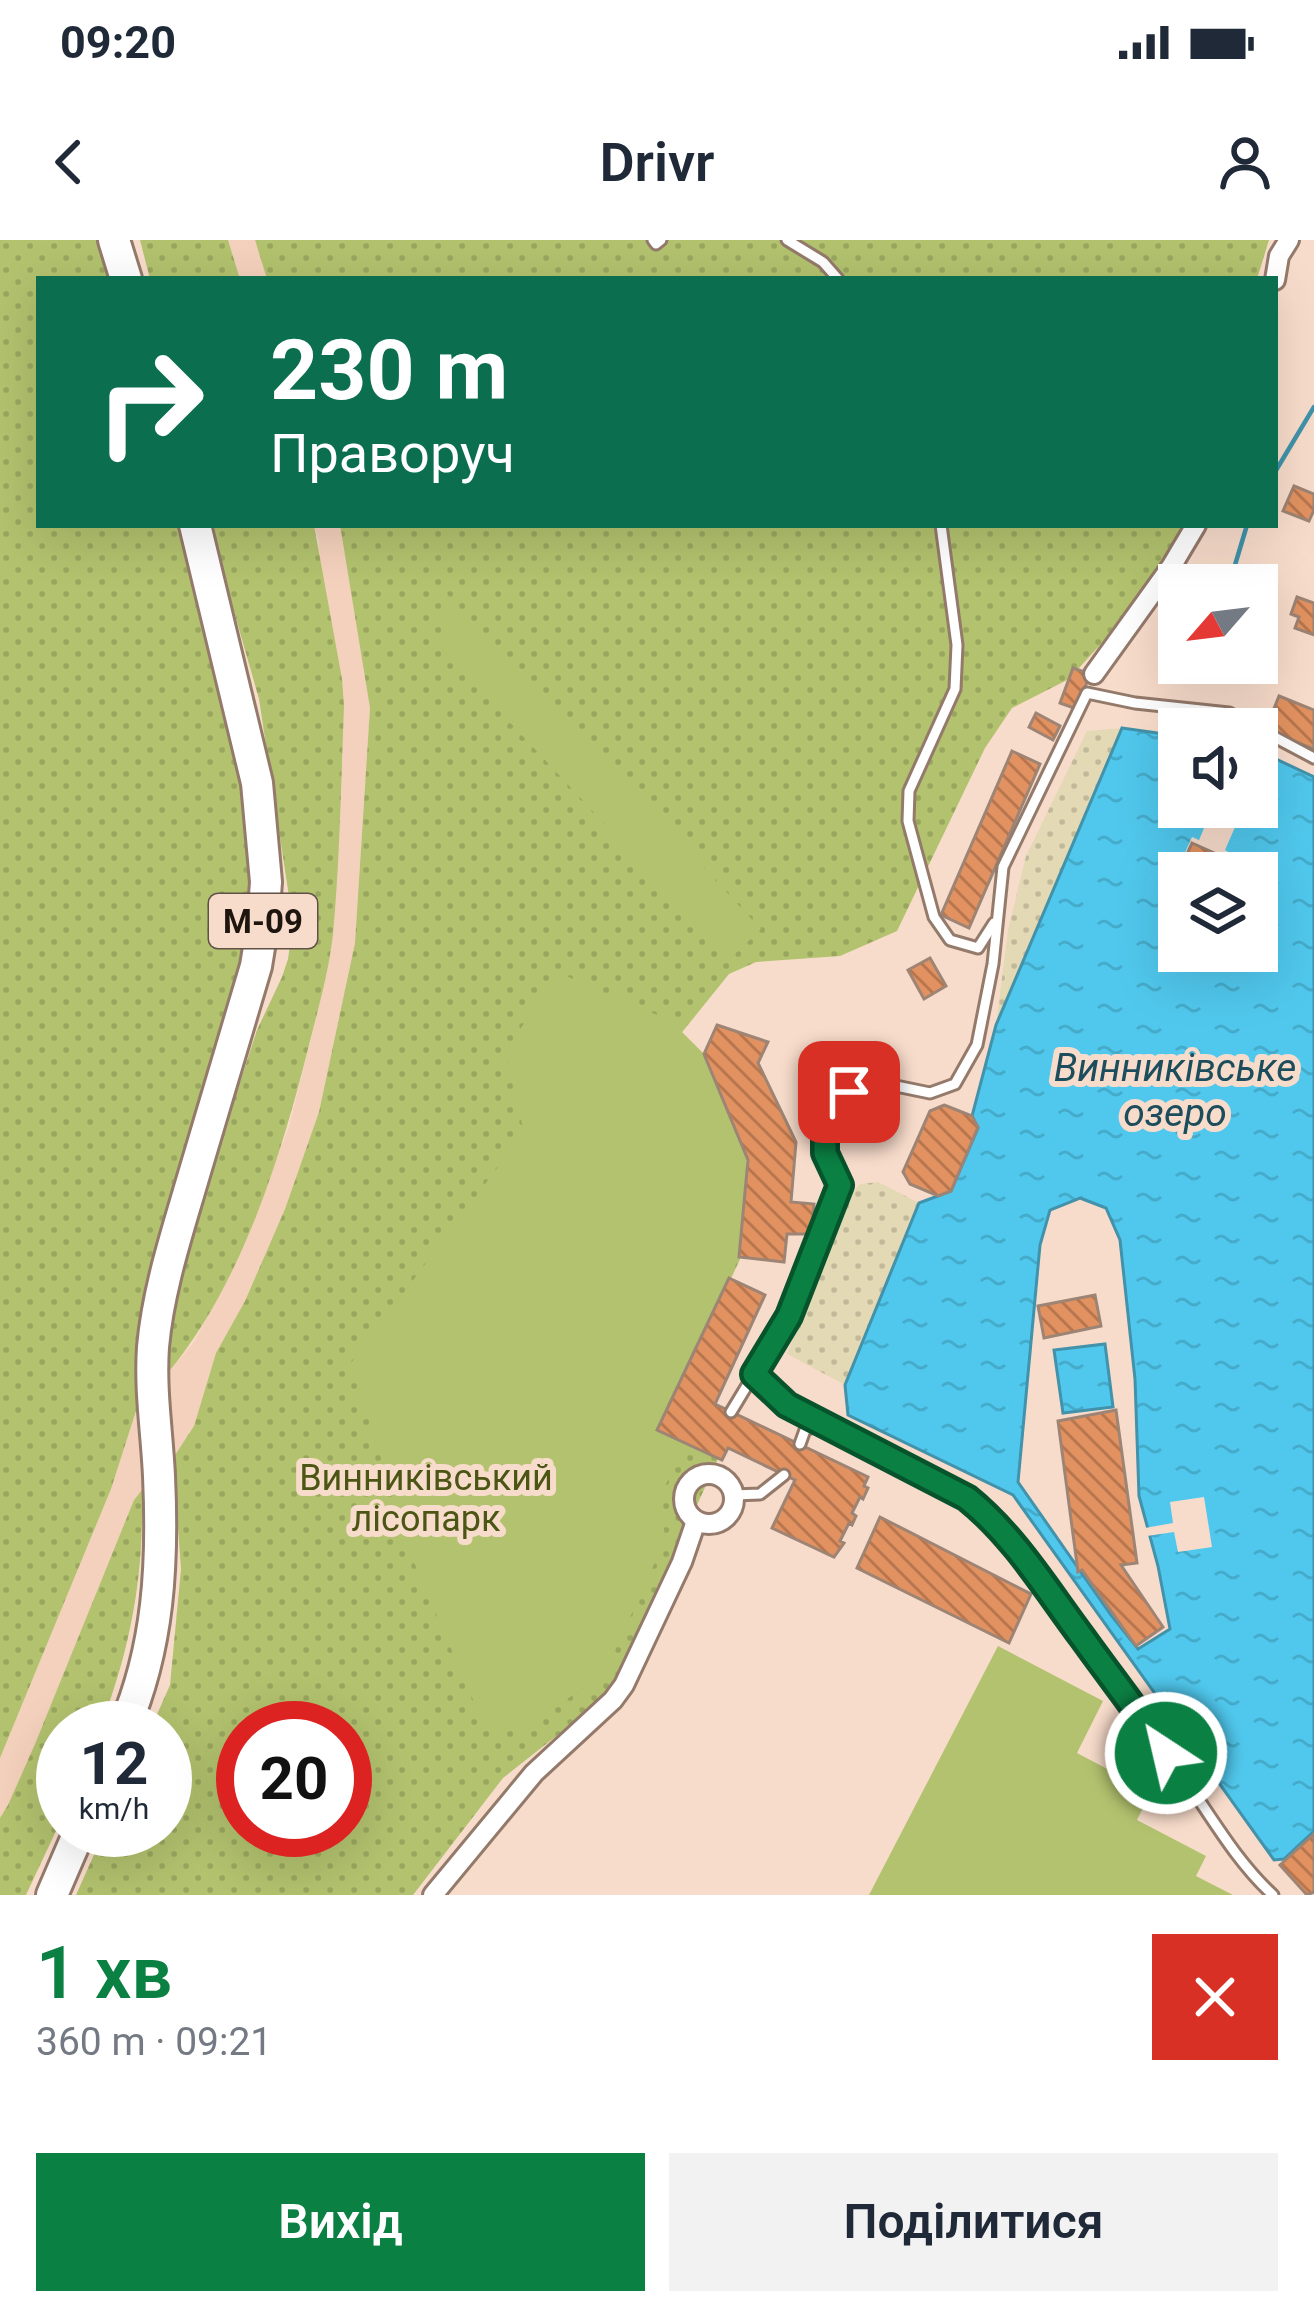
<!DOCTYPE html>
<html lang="uk">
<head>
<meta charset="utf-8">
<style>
  :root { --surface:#fff; --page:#f2f2f3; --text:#1f2937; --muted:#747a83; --accent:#0b8043 }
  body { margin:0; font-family:Roboto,sans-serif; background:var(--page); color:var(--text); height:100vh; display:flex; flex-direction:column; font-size:45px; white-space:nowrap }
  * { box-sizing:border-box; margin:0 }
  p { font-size:39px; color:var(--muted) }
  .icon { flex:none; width:66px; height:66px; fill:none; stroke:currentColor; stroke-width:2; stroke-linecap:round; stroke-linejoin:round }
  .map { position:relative; height:1655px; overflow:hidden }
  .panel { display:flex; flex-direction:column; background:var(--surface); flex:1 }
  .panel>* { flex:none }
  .banner { position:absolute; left:36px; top:36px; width:1242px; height:252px; border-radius:0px; box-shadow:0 12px 48px #0002; background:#0b6e4f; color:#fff; overflow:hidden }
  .needle { width:78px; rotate:242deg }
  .buttons { position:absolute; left:1158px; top:324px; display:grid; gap:24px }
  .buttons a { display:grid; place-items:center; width:120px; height:120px; border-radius:0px; background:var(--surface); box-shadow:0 12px 48px #0002; font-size:60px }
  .speed { position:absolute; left:36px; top:1461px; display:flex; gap:24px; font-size:60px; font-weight:700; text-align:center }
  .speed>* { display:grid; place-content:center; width:156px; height:156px; border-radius:50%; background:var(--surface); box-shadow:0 12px 48px #0002; line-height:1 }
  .speed small { font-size:30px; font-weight:400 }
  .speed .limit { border:18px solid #d22; background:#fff; color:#111 }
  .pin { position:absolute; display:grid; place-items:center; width:102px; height:102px; color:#fff; margin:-51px; border-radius:24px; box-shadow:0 6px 18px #0006 }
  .me { position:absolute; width:132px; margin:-66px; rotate:325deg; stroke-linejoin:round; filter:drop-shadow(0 0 9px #0008) }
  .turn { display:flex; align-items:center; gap:42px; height:252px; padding:0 36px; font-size:54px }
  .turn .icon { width:156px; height:156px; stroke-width:2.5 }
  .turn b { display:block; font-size:84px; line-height:102px }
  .round { display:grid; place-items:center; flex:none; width:126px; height:126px; border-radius:0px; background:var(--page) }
  .head { display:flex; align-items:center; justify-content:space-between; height:204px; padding:0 36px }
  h1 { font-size:72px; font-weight:600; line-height:90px; color:var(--accent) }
  .primary-button { display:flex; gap:24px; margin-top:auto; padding:24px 36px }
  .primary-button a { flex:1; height:138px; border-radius:0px; background:var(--accent); color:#fff; font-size:48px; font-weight:600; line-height:138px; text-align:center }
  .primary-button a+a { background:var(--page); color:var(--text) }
  .status { display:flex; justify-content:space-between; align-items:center; height:84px; padding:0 60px; background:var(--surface); direction:ltr }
  .status svg { height:33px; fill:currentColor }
  header { display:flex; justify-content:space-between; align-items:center; height:156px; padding:0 36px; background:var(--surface); font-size:54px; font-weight:600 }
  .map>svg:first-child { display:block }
  .built { fill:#f4d1bc }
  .sand { fill:url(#sand-dots) }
  .park { fill:url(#park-dots); fill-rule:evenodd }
  .garden { fill:#b2c26e }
  .water { fill:url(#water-ripples); stroke:#4192aa; stroke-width:3; fill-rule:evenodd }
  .pier { fill:#f8dccb }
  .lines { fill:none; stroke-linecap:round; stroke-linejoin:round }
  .stream { stroke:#4192aa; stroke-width:4.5 }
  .building { fill:url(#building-back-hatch); stroke:#9d8474; stroke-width:3 }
  .service-casing { stroke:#947a6b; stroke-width:15 }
  .minor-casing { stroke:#947a6b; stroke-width:24 }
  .primary-casing { stroke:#947a6b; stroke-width:36 }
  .service { stroke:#fff; stroke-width:9 }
  .minor { stroke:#fff; stroke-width:18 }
  .primary { stroke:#fff; stroke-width:30 }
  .route-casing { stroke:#07532c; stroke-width:30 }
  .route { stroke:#0b8043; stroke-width:21 }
  .labels { text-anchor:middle; stroke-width:12; stroke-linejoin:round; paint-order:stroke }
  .shield { fill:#f8dccb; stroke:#605147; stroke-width:3 }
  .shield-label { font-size:33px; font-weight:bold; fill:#1f150f }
  .park-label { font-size:36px; fill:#4c5614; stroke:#f8dccb }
  .water-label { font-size:39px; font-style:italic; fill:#1b4d5d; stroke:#f8dccb }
</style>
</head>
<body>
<div class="status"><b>09:20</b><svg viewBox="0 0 49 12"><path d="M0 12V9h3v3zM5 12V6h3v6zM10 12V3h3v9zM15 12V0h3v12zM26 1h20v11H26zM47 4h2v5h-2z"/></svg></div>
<header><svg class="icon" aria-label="back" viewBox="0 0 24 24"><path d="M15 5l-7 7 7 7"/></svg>Drivr<svg class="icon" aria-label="person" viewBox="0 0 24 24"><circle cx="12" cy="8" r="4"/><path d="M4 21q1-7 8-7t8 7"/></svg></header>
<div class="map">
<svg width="1314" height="1655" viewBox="0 0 1314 1655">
  <defs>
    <pattern id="sand-dots" width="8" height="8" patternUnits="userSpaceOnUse" patternTransform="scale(3)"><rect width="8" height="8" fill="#e3d9b4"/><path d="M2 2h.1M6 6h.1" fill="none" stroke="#c2b99a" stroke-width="1.8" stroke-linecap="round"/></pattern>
    <pattern id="park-dots" width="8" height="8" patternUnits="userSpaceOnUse" patternTransform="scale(3)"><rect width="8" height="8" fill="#b2c26e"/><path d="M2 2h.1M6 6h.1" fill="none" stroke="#99a65e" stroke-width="1.8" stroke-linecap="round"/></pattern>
    <pattern id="water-ripples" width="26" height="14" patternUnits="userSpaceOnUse" patternTransform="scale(3)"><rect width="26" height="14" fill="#50c8ed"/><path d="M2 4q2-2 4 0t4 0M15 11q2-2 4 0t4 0" fill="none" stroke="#45abca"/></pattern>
    <pattern id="building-back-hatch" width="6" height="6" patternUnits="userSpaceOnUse" patternTransform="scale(3)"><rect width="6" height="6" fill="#e29260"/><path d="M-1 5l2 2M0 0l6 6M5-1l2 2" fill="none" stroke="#b7764e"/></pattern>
  </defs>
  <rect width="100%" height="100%" fill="#f8dccb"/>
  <g class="built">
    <polygon points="228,0 255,0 267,39 240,39"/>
    <polygon points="314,285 340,285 370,468 355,703 319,872 285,969 245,1061 216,1113 194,1186 173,1218 167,1134 194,1102 235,1024 289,887 318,770 332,698 319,301"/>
    <polygon points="136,1171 142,1250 134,1260 35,1504 8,1565 0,1578 0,1518 111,1249"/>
  </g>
  <g class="sand">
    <polygon points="1122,488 996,785 1008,690 1026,616 1087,491"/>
    <polygon points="878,942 919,963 845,1145 787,1114 849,956 860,944"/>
  </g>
  <g class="park">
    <path d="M0,0H106L117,39H39V285H180C204,381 240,492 248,591C251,634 248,676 244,719L142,1122L136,1171L111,1249L0,1518Z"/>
    <polygon points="140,0 228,0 240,39 150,39"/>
    <polygon points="255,0 1269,0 1257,39 267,39"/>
    <path d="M212,285H314L342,439L344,466C341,542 340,618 333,694C329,730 319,766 310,801C282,914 242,1044 167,1134L171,1072L203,956L257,790L282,737L288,719L293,683L259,459L223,333Z"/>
    <path d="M340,285H1185L1178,308L1151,349L1069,439L1012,468L985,508L897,691L840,716L756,722L729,734L679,796L749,934L741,1017L660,1191L718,1219L611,1453L503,1538L413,1655H76L105,1590H165V1488H151L170,1445L181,1329L173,1218L194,1186L216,1113L245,1061L285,969L319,872L355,703L370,468ZM243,1488H345V1590H243Z"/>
    <path d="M142,1250C144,1336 131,1408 100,1488H63V1576L26,1655H0V1578L8,1565L35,1504L134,1260Z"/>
  </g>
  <g class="garden">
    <polygon points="446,353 761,689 730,719 439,406"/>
    <polygon points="557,732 671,781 704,814 747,913 739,1017 658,1189 686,1204 657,1262 666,1298 604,1435 527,1485 486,1490 413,1320 351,1123 524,892 505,813"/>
    <polygon points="998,1406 1103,1461 1077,1513 1151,1552 1137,1580 1206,1616 1196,1636 1233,1655 869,1655"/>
  </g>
  <g class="water">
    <path d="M1122,488L1179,496V567H1257V510L1314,537V1591L1284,1619L1274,1620L1013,1255L848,1175L845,1145L919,963L951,951L978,888L972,876L996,785ZM1179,633H1257V711H1179ZM1080,958L1106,968L1120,1000L1135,1139L1139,1256L1158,1326L1170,1389L1138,1409L1111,1375L1018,1242L1040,1005L1050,970Z"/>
    <polygon points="1105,1104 1113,1167 1063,1173 1054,1110"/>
  </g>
  <g class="pier">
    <polygon points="1213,567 1220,570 1222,567 1233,567 1230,575 1239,578 1225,610 1233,615 1225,633 1179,633 1179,644 1172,641 1192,597 1199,600"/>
    <polygon points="1204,1257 1212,1307 1178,1312 1174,1292 1147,1296 1145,1288 1173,1283 1170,1262"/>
  </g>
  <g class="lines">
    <g class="stream">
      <polyline points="1275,232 1314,167"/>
      <polyline points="1229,345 1247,285"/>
    </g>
  </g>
  <g class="building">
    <polygon points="1294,246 1314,254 1314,270 1309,281 1283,271"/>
    <polygon points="1297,357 1314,363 1314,395 1295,388 1299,377 1291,374"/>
    <polygon points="1073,428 1090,434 1077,469 1060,463"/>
    <polygon points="1279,456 1314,470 1314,509 1271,492 1276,478 1271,476"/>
    <polygon points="1036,473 1060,486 1053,500 1029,487"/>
    <polygon points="1012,511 1040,524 969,688 941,675"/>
    <polygon points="1192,603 1230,620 1224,633 1179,633 1179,642 1175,640"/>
    <polygon points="930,718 946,746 924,759 908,730"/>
    <polygon points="717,785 768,802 758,823 796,902 791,962 814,964 812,994 787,994 784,1022 739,1017 748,920 704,814"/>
    <polygon points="944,865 972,876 978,887 951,951 938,956 910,944 903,932 930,871"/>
    <polygon points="729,1038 765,1055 715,1164 868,1237 864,1246 868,1248 863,1259 860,1257 852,1273 856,1276 852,1285 849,1283 840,1301 844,1303 834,1317 772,1288 795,1240 728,1208 722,1220 657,1190"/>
    <polygon points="1095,1055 1101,1086 1044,1098 1038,1066"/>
    <polygon points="1116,1170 1137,1323 1121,1325 1163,1387 1136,1406 1082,1330 1078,1332 1058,1181"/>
    <polygon points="880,1277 1031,1354 1009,1403 857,1328"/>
    <polygon points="1314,1594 1314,1652 1307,1655 1280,1625"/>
  </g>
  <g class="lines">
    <defs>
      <g id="service">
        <polyline points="653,0 656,4 661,0"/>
        <polyline points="787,0 823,22 838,39"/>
        <polyline points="941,285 957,405 955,449 909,551 908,581 934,677 950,700 978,708 994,683"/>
        <polyline points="754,1134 787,1165 822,1184"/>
        <path d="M731,1172L789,1076L840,945C814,892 817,874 867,840L930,853L955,844L977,805L993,724L1003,627L1087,453L1135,463L1229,473L1314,518"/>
        <path d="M800,1204L805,1190L822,1184L967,1258C1014,1296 1045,1346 1079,1394C1116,1444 1153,1493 1189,1545C1215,1583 1239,1624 1273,1655"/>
        <polyline points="734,1255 760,1254 784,1235"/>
      </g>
      <g id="minor">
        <polyline points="1275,40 1279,16 1289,0"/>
        <polyline points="1094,434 1171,327 1196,285"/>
        <circle cx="709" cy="1259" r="25"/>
        <polyline points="433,1655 534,1533 613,1460 624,1445 682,1322 696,1281"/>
      </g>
      <g id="primary">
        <polyline points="114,0 126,39"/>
        <path d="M124,1488C159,1407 163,1323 159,1236C157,1193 150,1151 153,1107C158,1050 177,993 193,938C214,867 235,797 256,726L263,683L266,642L257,543L195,285"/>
        <polyline points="52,1655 80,1590"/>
      </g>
    </defs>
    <use href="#service" class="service-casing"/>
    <use href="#minor" class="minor-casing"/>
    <use href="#primary" class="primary-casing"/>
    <use href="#service" class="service"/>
    <use href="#minor" class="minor"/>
    <use href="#primary" class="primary"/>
  </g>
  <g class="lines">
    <defs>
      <path id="route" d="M849,852L825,880V913L840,945L789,1076L754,1134L787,1165L967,1258C1015,1297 1046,1349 1082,1397C1110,1436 1139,1473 1166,1513"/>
    </defs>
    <use href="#route" class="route-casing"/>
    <use href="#route" class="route"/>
  </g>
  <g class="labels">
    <rect class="shield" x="209" y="654" width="108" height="54" rx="9"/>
    <g class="shield-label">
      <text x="263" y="693">М-09</text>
    </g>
    <g class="park-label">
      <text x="426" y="1250">Винниківський<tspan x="426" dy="41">лісопарк</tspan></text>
    </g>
    <g class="water-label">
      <text x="1175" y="841">Винниківське<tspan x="1175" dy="45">озеро</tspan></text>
    </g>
  </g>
</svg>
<div class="buttons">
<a><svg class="needle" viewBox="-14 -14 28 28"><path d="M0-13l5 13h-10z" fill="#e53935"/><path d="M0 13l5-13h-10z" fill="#747a83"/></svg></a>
<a><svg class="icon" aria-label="sound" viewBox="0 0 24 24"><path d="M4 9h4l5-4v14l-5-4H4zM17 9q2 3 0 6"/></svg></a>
<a><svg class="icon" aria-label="layers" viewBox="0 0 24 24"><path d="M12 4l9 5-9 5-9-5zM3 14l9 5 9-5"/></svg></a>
</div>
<div class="speed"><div>12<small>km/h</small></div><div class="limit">20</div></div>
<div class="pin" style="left:849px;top:852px;background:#d93025"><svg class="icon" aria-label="arrive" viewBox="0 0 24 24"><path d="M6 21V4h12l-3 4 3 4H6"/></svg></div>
<svg class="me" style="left:1166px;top:1513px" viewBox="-20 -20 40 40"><circle r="17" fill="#0b8043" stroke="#fff" stroke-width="3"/><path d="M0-11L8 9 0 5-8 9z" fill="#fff"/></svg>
<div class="banner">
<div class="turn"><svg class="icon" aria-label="right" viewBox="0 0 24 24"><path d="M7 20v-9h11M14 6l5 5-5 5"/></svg><div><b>230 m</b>Праворуч</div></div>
</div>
</div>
<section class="panel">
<div class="head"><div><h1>1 хв</h1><p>360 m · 09:21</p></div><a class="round" style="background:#d93025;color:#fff"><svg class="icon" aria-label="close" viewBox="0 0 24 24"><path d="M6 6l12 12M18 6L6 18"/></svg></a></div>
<div class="primary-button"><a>Вихід</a><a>Поділитися</a></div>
</section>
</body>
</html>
